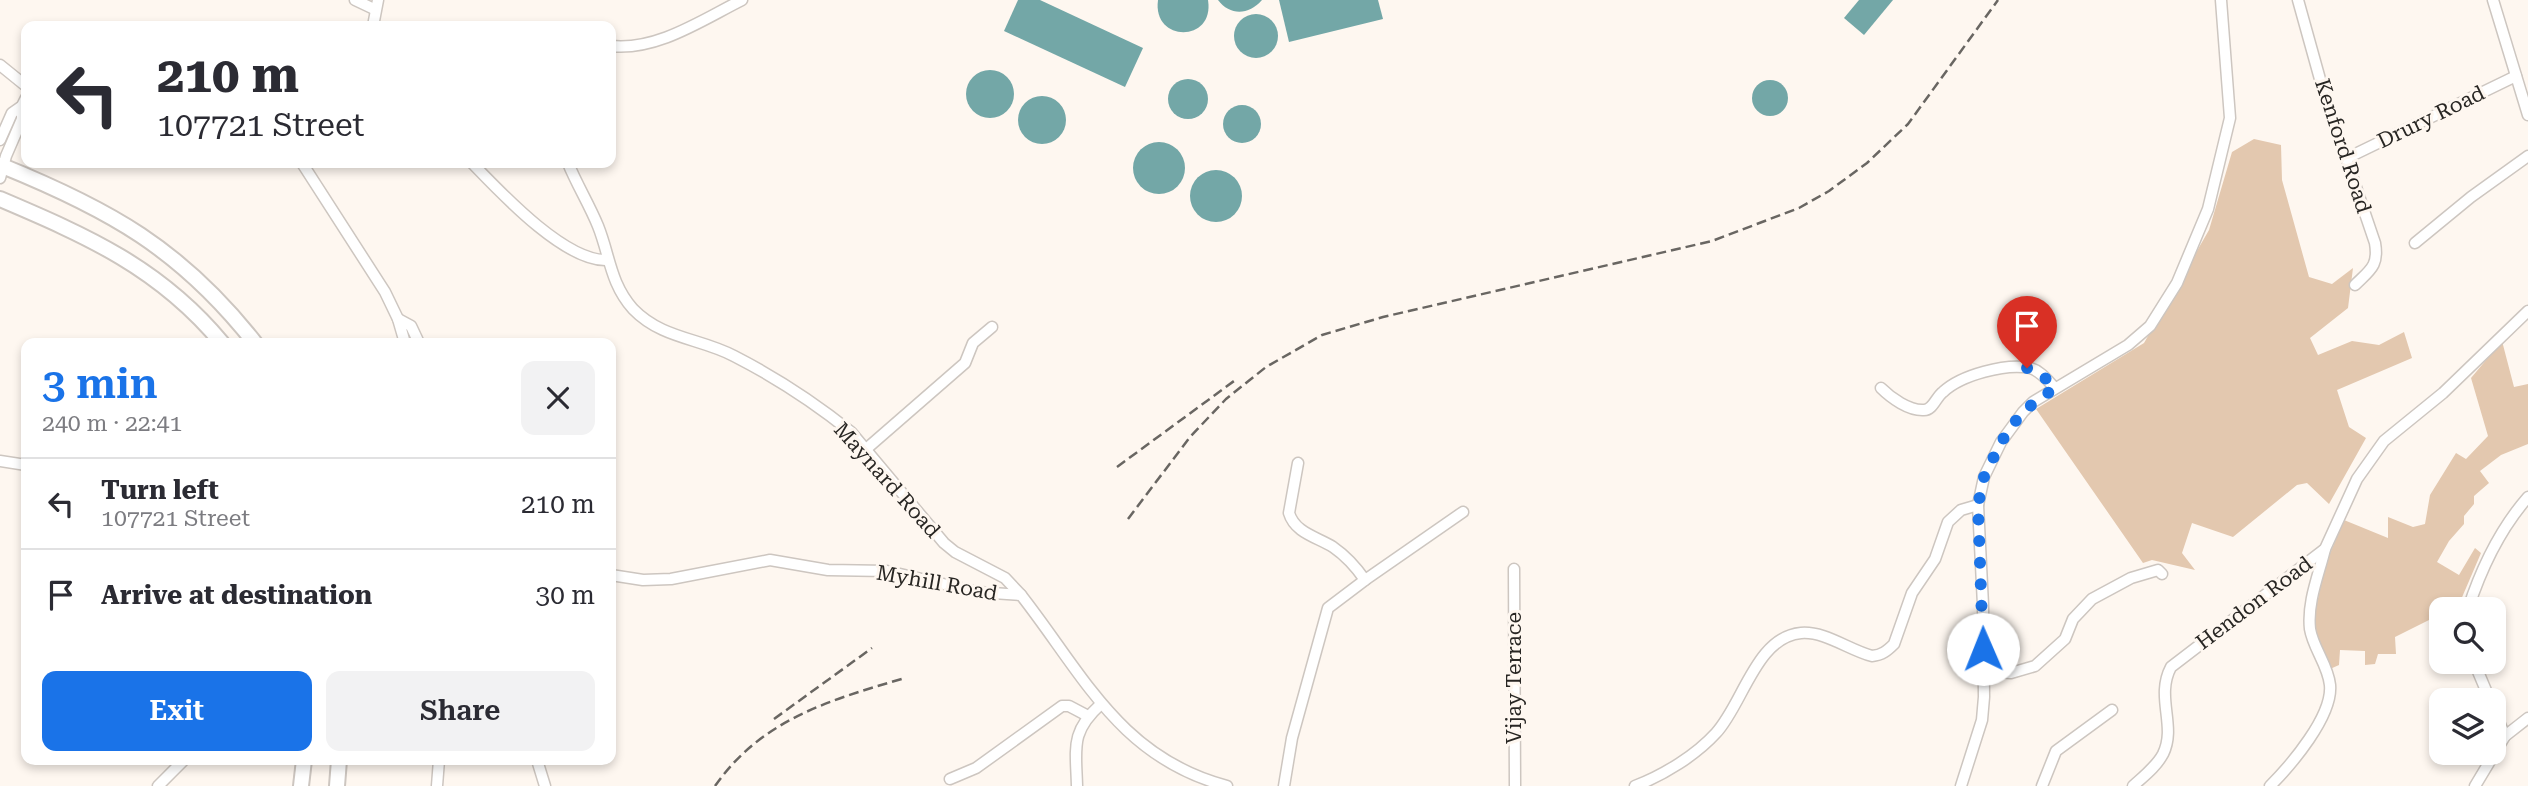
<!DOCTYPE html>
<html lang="en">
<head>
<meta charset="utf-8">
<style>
  :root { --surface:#fff; --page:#f2f2f3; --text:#2b2b33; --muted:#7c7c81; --line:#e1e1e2; --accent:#1a73e8 }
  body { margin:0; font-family:"Roboto Serif",serif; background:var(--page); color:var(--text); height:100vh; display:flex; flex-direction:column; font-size:26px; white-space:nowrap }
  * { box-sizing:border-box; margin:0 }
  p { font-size:23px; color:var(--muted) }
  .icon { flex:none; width:38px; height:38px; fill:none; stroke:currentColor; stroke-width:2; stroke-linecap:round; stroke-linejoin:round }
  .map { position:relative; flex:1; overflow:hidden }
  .panel { position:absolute; left:21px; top:338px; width:595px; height:427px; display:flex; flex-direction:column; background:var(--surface); border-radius:14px; box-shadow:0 4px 10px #0003 }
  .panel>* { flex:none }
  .guide { position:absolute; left:21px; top:21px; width:595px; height:147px; border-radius:14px; box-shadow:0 4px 10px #0003; background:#fff; color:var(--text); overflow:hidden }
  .controls { position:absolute; left:2429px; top:597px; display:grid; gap:14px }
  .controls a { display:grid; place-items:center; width:77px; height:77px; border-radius:14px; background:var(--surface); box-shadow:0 4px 10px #0003; font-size:35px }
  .pin { position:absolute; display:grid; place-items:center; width:60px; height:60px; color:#fff; margin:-72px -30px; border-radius:50% 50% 50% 0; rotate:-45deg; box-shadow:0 0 7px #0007 }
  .pin .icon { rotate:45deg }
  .me { position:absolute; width:77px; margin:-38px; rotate:359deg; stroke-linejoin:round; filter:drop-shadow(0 0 5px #0008) }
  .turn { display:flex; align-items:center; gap:24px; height:147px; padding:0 21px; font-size:32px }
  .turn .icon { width:91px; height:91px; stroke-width:2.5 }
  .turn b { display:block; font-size:49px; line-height:60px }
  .round { display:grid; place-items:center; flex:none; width:74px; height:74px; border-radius:14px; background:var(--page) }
  .summary { display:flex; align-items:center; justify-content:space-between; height:119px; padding:0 21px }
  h1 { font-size:42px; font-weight:600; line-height:52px; color:var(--accent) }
  .button { display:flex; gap:14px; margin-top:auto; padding:14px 21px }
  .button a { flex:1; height:80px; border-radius:14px; background:var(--accent); color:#fff; font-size:28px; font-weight:600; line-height:80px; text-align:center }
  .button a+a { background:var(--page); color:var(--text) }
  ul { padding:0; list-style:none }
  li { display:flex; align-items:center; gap:21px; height:91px; padding:0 21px; border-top:2px solid var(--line) }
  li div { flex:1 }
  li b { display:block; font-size:26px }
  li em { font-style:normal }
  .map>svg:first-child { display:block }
  .green { fill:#e3c8af }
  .water { fill:#73a7a7 }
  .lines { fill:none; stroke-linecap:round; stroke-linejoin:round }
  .street-casing { stroke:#cdc6c0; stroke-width:13 }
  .secondary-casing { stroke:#cdc6c0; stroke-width:18 }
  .street { stroke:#fff; stroke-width:10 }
  .secondary { stroke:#fff; stroke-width:14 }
  .rail { stroke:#696662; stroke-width:2.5; stroke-dasharray:10 5; stroke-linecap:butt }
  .route { stroke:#1a73e8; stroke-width:12; stroke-dasharray:0 21.6 }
  .labels { text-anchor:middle; stroke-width:6; stroke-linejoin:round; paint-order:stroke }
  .street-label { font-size:21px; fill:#282623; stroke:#fef7f0 }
</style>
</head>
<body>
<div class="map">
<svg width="2528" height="786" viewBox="0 0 2528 786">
  <rect width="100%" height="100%" fill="#fef7f0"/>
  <g class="green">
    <polygon points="2254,139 2281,145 2282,180 2309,277 2332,284 2353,268 2348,308 2310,338 2318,355 2352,341 2379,345 2404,332 2412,358 2337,390 2349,427 2366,438 2329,504 2307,483 2297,485 2233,537 2192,523 2182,553 2195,570 2152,560 2143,563 2036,409 2144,343 2209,230 2232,152"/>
    <polygon points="2502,341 2514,387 2528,384 2528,444 2501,455 2480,471 2489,483 2474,496 2474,504 2464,516 2464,524 2449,541 2437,562 2459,575 2475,548 2481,553 2457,609 2441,609 2441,614 2395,637 2396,654 2378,654 2375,664 2365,665 2365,651 2340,650 2339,665 2330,669 2317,636 2314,616 2326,563 2344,520 2388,538 2388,517 2413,527 2425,524 2430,495 2456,453 2466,459 2488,436 2471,378"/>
  </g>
  <g class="water">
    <polygon points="1018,0 1040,0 1143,48 1125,87 1004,31"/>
    <path d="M1158,0H1208C1215,43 1152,43 1158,0Z"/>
    <path d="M1218,0H1262C1249,15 1230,16 1218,0Z"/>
    <polygon points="1279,0 1378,0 1383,19 1289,42"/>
    <polygon points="1859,0 1893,0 1864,35 1844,18"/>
    <circle cx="1256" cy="36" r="22"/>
    <circle cx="990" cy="94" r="24"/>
    <circle cx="1188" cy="99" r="20"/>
    <circle cx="1770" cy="98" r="18"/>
    <circle cx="1042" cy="120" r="24"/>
    <circle cx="1242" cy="124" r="19"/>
    <circle cx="1159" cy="168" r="26"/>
    <circle cx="1216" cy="196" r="26"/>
  </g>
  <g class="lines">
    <defs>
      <g id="street">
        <polyline points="355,0 374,9"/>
        <path d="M2298,0L2323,90L2375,243C2379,266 2370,270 2355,285"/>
        <polyline points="2493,0 2528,115"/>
        <polyline points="373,26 378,0"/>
        <path d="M611,46C657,51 702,20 742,0"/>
        <polyline points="0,65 26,86"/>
        <polyline points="0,140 12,113 22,106 26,98"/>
        <polyline points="2347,158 2516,76"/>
        <polyline points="302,163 385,292 398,319 405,343"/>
        <path d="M472,163C500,192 565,262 607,260"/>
        <path d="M568,163C577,185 589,204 598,226C610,256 610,283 633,309C662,339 700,338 734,356C775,377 815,403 851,432L944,543L955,552L1005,578L1021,595"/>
        <polyline points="0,178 6,156 22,119 22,106"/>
        <polyline points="2415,243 2471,197 2528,156"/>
        <polyline points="398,319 411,326 419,343"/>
        <path d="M1881,388C1891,398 1909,411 1924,410C1933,410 1936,397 1943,392C1961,375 2006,363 2030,368C2041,371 2048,381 2055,388"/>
        <polyline points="865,450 965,363 973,343 992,327"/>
        <polyline points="0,461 26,465"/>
        <path d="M1298,463L1289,513C1295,533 1317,537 1333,547C1346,556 1356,567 1365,580"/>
        <polyline points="1514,569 1515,786"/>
        <path d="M611,575L643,580L671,579L770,560L828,570L887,571L978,592L1021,595C1083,674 1120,758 1227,786"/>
        <path d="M2468,609C2481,569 2500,529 2528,497"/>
        <polyline points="2474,662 2490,700"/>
        <polyline points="1983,671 2011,673 2035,666 2065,639 2073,619 2092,599 2131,578 2158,570 2162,574"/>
        <polyline points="2494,710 2505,736"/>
        <polyline points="537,760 545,786"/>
        <polyline points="950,779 976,768 1062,706 1069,706 1088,716"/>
        <polyline points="158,786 184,760"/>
        <polyline points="437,786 439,760"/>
        <path d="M1077,786C1076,748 1070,732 1101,704"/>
        <polyline points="1284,786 1292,738 1328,608 1365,580 1463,512"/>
        <path d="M1635,786C1664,775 1696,755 1716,733C1743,704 1756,637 1801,633C1825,631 1849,650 1872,656C1882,655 1887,651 1894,644L1912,593L1935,559L1948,522L1961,510L1978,505"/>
        <polyline points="1961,786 1982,720 1984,697 1983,605 1978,505 1984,477 2001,442 2023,412 2033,402 2128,345 2150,326 2177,283 2208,209 2230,118 2221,0"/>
        <polyline points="2042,786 2056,751 2112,710"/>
        <path d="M2133,786C2144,776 2156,767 2163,754C2177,726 2155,697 2171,667L2325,549L2357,479L2384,441L2443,393L2528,311"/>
        <path d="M2270,786C2291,765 2333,716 2330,685C2328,665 2313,648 2310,629C2307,602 2319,574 2325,549"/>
        <polyline points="2475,786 2505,736 2528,718"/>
      </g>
      <g id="secondary">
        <path d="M0,165C109,209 181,249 255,343"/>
        <path d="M0,199C87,236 160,268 222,343"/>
        <polyline points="301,786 304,760"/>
        <polyline points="337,786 339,760"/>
      </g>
    </defs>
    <use href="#street" class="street-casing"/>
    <use href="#secondary" class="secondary-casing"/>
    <use href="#street" class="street"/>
    <use href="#secondary" class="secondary"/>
    <g class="rail">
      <polyline points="1117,467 1234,381"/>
      <polyline points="1128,519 1190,437 1226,399 1266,367 1322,335 1383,317 1712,241 1799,208 1829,191 1867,163 1908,124 1998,0"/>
      <polyline points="774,719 872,648"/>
      <path d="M715,786C762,719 830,700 905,678"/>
    </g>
  </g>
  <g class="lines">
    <polyline class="route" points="1983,649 1978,505 1984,477 2001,442 2022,412 2055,388 2041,374 2027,368"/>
  </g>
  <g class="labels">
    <g class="street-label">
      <text transform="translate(2431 117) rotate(-26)" y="7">Drury Road</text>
      <text transform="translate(2343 146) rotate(72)" y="7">Kenford Road</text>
      <text transform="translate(887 480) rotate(48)" y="7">Maynard Road</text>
      <text transform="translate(937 583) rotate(10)" y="7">Myhill Road</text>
      <text transform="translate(2254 603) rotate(-37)" y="7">Hendon Road</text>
      <text transform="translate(1514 678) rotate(-90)" y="7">Vijay Terrace</text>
    </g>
  </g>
</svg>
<div class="controls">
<a><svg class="icon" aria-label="search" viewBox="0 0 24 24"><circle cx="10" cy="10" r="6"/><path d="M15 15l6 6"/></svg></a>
<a><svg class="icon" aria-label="layers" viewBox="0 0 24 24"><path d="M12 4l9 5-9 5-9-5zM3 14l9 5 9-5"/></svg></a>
</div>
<div class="pin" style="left:2027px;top:368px;background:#d93025"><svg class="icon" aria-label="arrive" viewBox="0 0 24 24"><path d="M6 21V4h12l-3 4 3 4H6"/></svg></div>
<svg class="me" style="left:1983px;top:649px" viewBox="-20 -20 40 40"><circle r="19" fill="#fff"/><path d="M0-13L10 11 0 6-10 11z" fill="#1a73e8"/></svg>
<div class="guide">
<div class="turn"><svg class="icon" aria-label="left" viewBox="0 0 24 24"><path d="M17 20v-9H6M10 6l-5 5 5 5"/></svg><div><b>210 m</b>107721 Street</div></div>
</div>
<section class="panel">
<div class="summary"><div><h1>3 min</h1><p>240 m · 22:41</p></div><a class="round"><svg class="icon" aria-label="close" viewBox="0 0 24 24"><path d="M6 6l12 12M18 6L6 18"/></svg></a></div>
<ul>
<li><svg class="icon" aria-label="left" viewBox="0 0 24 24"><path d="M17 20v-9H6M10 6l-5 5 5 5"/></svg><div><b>Turn left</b><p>107721 Street</p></div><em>210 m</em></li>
<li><svg class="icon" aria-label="arrive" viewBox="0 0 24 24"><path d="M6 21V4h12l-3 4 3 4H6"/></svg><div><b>Arrive at destination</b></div><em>30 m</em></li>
</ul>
<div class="button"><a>Exit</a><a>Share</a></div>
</section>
</div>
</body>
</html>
